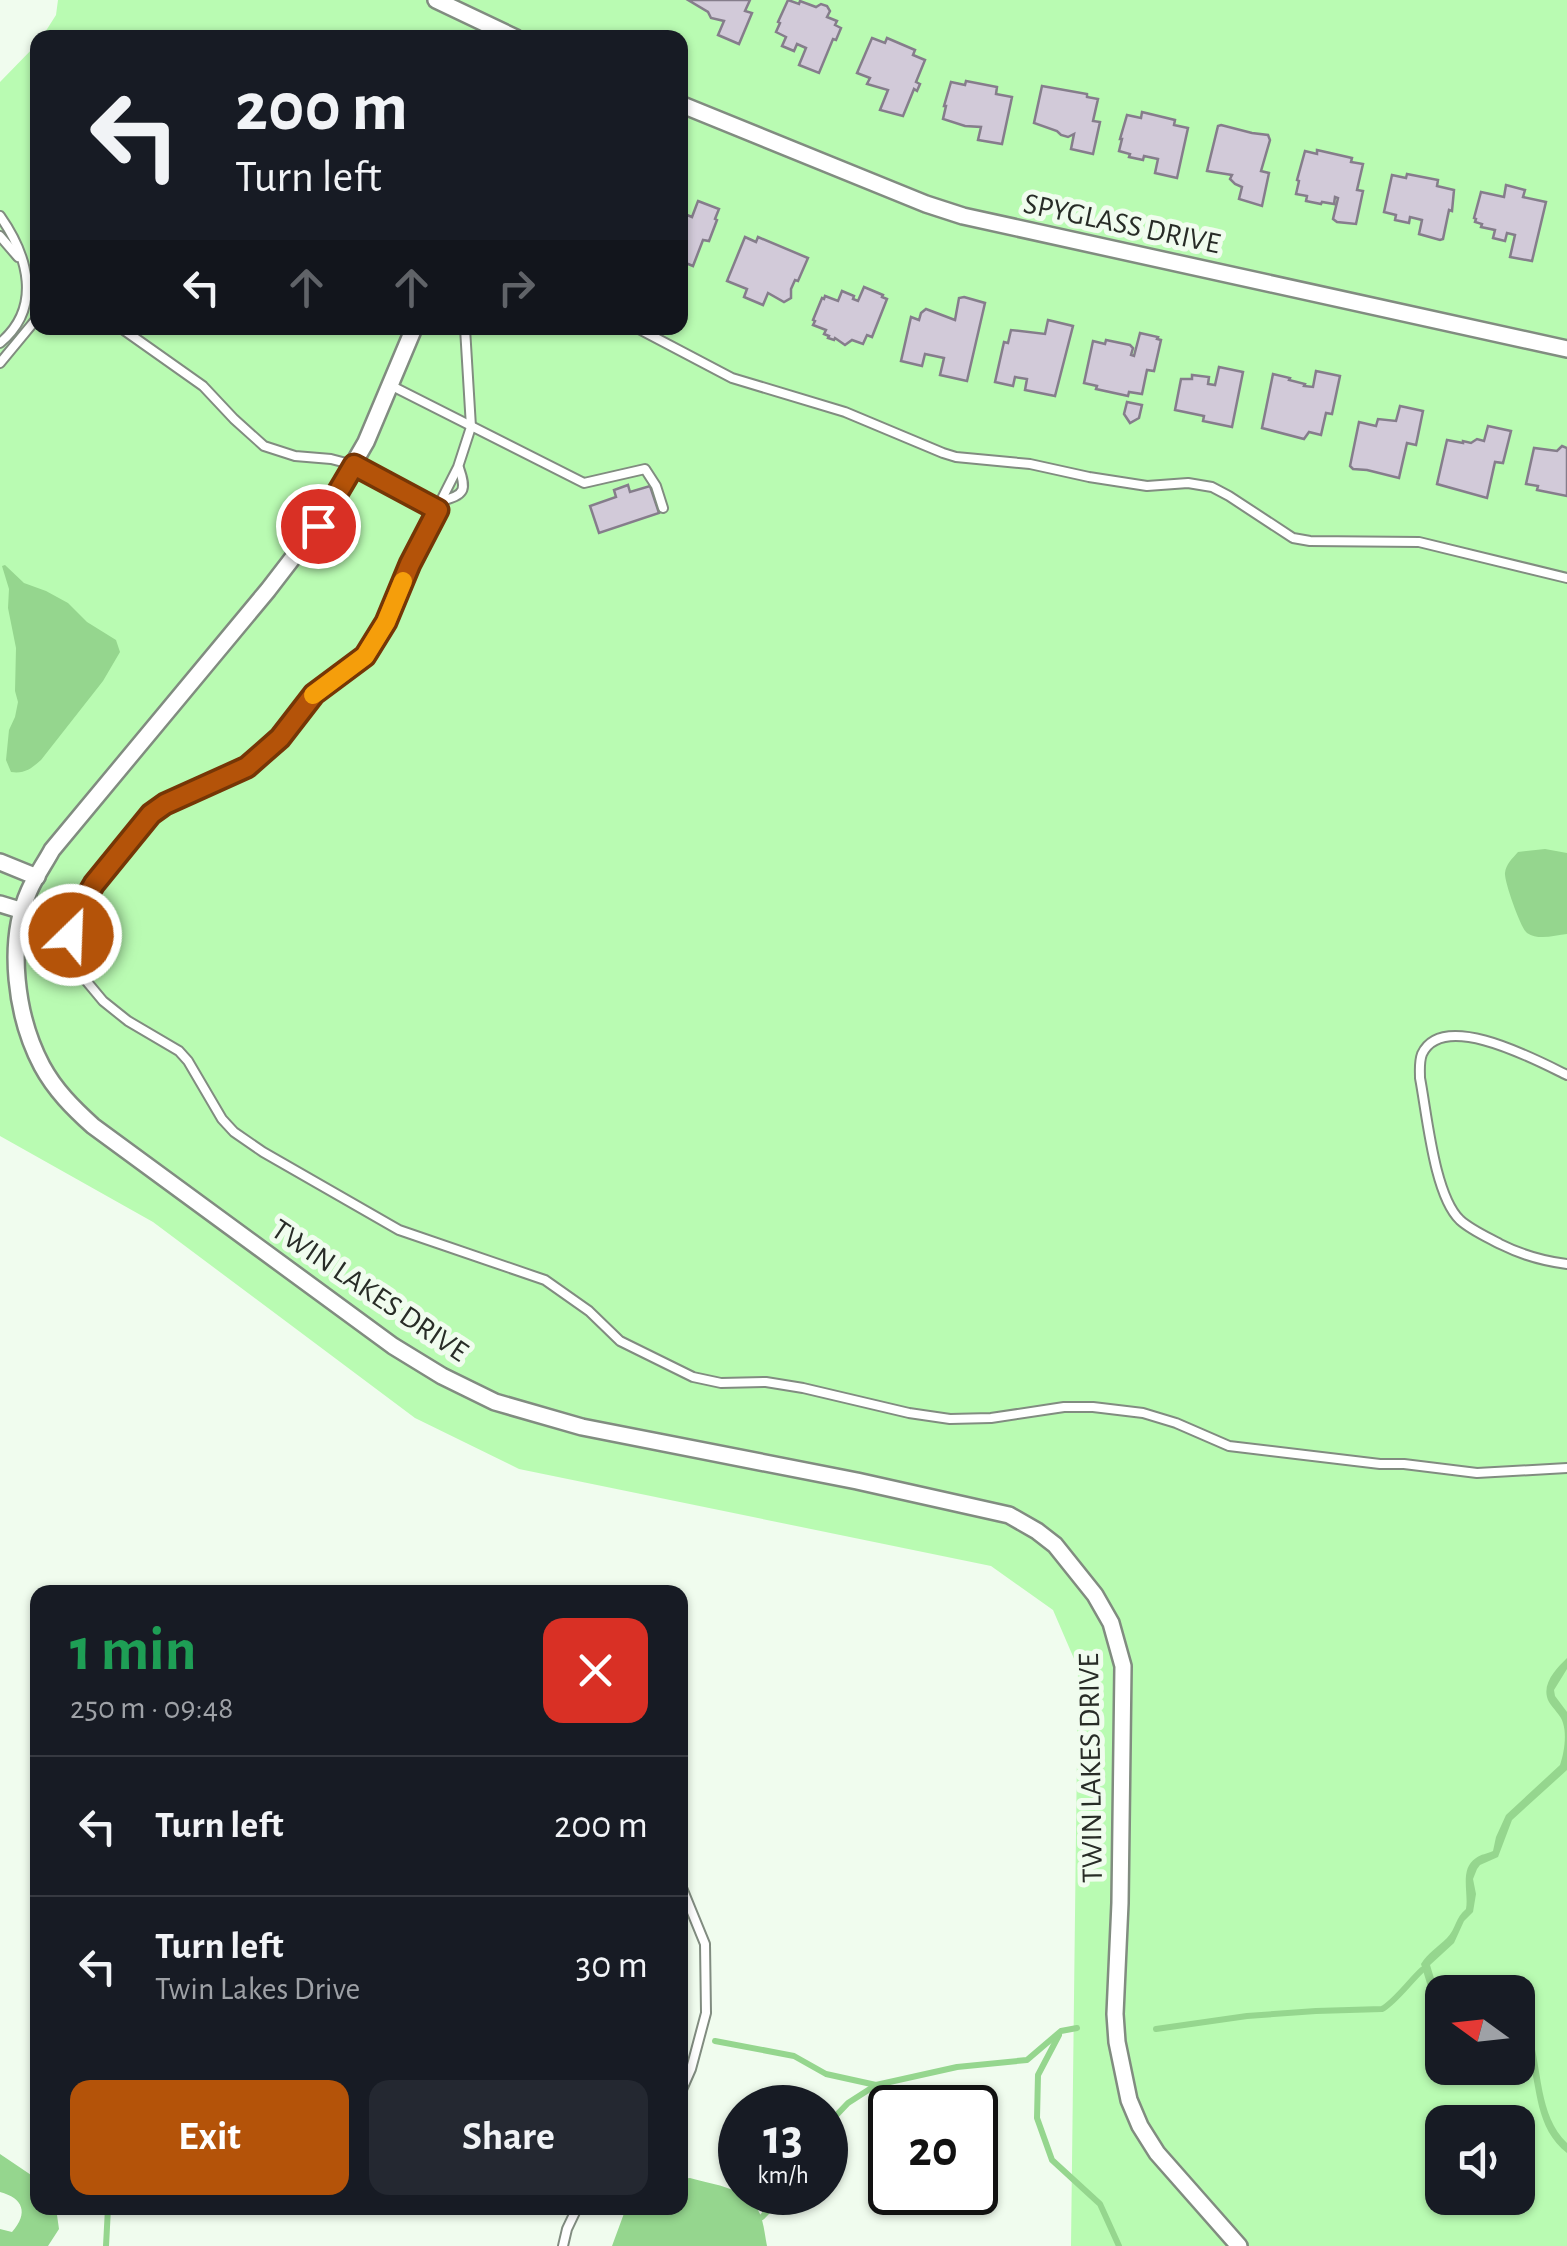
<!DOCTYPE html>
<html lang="en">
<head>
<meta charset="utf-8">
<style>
  :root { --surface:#171b24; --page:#242831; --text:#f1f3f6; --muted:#9ea1a6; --line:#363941; --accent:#b45309 }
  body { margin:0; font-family:"Alegreya Sans",sans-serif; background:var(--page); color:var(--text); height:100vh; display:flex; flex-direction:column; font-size:38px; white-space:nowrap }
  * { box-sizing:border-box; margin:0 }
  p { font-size:32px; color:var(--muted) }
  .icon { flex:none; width:55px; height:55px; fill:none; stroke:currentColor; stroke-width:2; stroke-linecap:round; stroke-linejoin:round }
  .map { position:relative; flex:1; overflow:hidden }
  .drawer { position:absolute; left:30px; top:1585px; width:658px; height:630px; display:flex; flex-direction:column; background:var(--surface); border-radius:20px; box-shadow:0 2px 8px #0004 }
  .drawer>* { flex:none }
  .guide { position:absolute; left:30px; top:30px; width:658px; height:305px; border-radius:20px; box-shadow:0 2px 8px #0004; background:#171b24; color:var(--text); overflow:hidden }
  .needle { width:65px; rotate:285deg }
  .controls { position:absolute; left:1425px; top:1975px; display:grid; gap:20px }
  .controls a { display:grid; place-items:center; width:110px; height:110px; border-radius:20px; background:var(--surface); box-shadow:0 2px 8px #0004; font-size:50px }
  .speed { position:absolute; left:718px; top:2085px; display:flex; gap:20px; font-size:50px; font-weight:700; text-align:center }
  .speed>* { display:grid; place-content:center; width:130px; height:130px; border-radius:50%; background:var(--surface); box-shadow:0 2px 8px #0004; line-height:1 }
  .speed small { font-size:25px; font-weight:400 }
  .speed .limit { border:5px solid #111; border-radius:15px; background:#fff; color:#111 }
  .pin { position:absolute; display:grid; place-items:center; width:85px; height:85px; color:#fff; margin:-42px; border:5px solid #fff; border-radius:50%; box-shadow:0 2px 10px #0007 }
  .me { position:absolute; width:110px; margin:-55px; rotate:24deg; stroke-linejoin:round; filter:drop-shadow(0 0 8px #0008) }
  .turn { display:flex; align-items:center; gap:35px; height:210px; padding:0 40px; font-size:45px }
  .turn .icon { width:130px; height:130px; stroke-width:2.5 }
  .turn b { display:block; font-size:70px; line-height:85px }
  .lanes { display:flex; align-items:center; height:95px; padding:0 40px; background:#0003; justify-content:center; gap:50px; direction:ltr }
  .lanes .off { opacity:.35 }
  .round { display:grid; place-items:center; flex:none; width:105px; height:105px; border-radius:20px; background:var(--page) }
  .summary { display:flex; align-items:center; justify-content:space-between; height:170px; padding:0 40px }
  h1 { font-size:60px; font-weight:700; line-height:75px; color:#1e9e55 }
  .action { display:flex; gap:20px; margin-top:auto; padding:20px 40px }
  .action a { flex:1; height:115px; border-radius:20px; background:var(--accent); color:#fff; font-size:40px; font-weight:700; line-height:115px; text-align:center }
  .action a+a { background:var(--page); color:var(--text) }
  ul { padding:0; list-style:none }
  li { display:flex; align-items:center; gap:30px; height:140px; padding:0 40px; border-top:2px solid var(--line) }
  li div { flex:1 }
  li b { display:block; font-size:38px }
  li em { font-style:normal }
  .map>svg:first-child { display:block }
  .green { fill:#b9fbb2; fill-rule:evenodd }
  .water { fill:#95d68e }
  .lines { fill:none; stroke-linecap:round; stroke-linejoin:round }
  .stream { stroke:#95d68e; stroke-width:6 }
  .building { fill:#d2cad9; stroke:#857d8b; stroke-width:2.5 }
  .service-casing { stroke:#818c80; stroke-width:12 }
  .minor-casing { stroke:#818c80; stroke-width:20 }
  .service { stroke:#fff; stroke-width:8 }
  .minor { stroke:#fff; stroke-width:15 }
  .route-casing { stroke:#753606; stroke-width:25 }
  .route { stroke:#b45309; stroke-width:18 }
  .slow { stroke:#f59e0b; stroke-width:18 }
  .labels { text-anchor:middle; stroke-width:10; stroke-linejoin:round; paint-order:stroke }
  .street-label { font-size:30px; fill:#282c27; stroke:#f0fcee }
</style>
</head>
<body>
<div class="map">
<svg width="1567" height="2246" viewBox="0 0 1567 2246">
  <rect width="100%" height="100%" fill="#f0fcee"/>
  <path class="green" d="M58,0H1567V2246H1071L1078,1668L1053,1610L991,1566L519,1469L415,1418L153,1222L0,1136V82L37,44L38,328H680V38L42,37L56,15ZM1442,1992H1518V2068H1442ZM1442,2122H1518V2198H1442Z"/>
  <g class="water">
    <path d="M5,565L24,583L46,591L68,603L87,622L116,640L120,652L103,681L41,760C31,769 24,774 11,772L6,760L9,730L15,717L18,702L15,691L16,648L8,608L9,589L2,566Z"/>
    <path d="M1545,849L1567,853V934C1555,935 1539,941 1527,933C1521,929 1504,881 1505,873C1506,864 1512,859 1518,852Z"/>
    <path d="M1567,1658V1669L1554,1690L1555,1696L1567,1712V1770L1512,1820L1498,1857L1480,1865L1477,1869L1473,1879L1476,1894L1473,1912L1464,1921L1454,1943L1430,1965L1436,1985V1997L1442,2001V2010L1432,2005L1428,2000L1429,1990L1421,1964C1428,1953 1438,1947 1447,1938C1456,1929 1455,1918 1466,1909C1469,1893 1459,1869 1476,1858C1481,1854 1487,1854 1493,1851L1496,1837L1506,1815L1560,1765C1564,1754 1567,1735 1563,1723C1561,1715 1553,1709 1549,1702C1540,1685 1556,1669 1567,1658Z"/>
    <path d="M1518,2007C1547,2047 1531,2108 1567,2143V2153C1535,2128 1538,2089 1528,2053C1524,2037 1517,2024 1518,2007Z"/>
    <path d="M0,2154L37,2179L38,2208H56L59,2229L48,2246H0V2229L12,2232C29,2213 23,2198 0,2192Z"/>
    <path d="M690,2178C714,2185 750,2188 760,2214C764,2224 765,2236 767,2246H612L626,2208H680V2179Z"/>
  </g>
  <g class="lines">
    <g class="stream">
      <path d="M1156,2029L1247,2016L1316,2011L1382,2009C1394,2003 1410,1981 1422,1970"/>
      <polyline points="680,2034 683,2034"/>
      <polyline points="1059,2035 1038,2075 1037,2118 1052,2160 1100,2204 1119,2246"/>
      <polyline points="715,2041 794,2056 826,2074 876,2085"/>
      <polyline points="825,2130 827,2125 848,2103 876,2085 957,2067 1027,2060 1061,2031 1077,2028"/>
      <polyline points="762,2217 786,2192"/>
      <polyline points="106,2246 108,2208"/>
    </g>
  </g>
  <g class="building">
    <polygon points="688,0 750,0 745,11 752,13 739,44 718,35 724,21 711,18 708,12"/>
    <polygon points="788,0 799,4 800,1 816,7 821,4 827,6 830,11 827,17 837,21 835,25 841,28 836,40 833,39 819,73 799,65 806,48 797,44 794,51 782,46 786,37 776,32 780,23 778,22"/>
    <polygon points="872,38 885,43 887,38 915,50 913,55 925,60 916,82 920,84 917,91 914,89 903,116 880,110 888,90 867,84 870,78 857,73"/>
    <polygon points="966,81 997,87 996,94 1012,97 1002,144 978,140 981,127 965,126 943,119 946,106 944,106 951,82 965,85"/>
    <polygon points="1042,86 1087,94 1087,97 1098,99 1093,121 1100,122 1093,154 1071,149 1074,134 1068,137 1061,135 1057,131 1034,123"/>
    <polygon points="1142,112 1175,120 1174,125 1188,128 1177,178 1155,173 1158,159 1144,156 1143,160 1129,157 1130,154 1119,151 1122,139 1120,139 1127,115 1141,118"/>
    <polygon points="1221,125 1252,133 1268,135 1270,140 1261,171 1269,173 1262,206 1239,199 1242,187 1235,184 1230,179 1232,175 1207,171 1218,126"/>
    <polygon points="1317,150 1352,158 1351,162 1363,164 1357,190 1363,191 1356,224 1337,222 1333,219 1338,198 1335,197 1334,204 1322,202 1321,204 1306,201 1307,196 1296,194 1299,181 1297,180 1305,151 1317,154"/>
    <polygon points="1407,174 1438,180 1437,186 1454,190 1452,211 1449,210 1443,239 1440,240 1419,234 1422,220 1410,217 1409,223 1395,220 1396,215 1384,212 1392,175 1406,178"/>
    <polygon points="1506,185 1525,190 1523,197 1546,202 1532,261 1510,257 1515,235 1507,233 1505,241 1493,238 1495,230 1481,227 1482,224 1475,222 1476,219 1474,218 1481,192 1504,197"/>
    <polygon points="698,201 719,209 715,219 717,220 709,241 703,240 693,266 681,261 680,263 680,212 692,217"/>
    <polygon points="745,237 756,242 758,237 808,258 798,281 795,280 791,289 791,298 784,302 768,293 763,305 744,297 747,289 727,281"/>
    <polygon points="864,287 883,295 882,297 887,299 872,337 867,335 863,344 852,340 845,345 835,338 834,340 828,338 829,336 824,334 826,330 813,325 815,321 813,320 822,298 824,299 825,296 838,301 842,291 854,296 853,299 858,301"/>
    <polygon points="964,297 985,303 967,381 940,375 944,358 925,354 922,366 901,361 911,317 919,320 921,313 926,309 955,320 959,298"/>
    <polygon points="1048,320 1073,326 1055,396 1025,390 1027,379 1015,377 1013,386 995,382 1004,342 1008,343 1011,330 1045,334"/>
    <polygon points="1140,333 1158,337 1157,339 1161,340 1154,371 1147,370 1142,394 1129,392 1128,396 1096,389 1097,386 1084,383 1093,341 1105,344 1106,340 1130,345 1133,348 1131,355 1134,356"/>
    <polygon points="1219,367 1243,372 1232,427 1203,421 1204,416 1175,410 1181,379 1192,379 1192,375 1209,377 1208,384 1215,385"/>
    <polygon points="1316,371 1340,376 1332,414 1326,413 1321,435 1309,432 1304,439 1262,428 1273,374 1290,378 1289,380 1305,384 1304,386 1313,387"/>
    <polygon points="1127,402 1142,405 1139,418 1130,423 1124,414"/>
    <polygon points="1400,406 1423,411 1416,445 1407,443 1399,478 1367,470 1353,469 1350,466 1359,422 1376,426 1378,419 1396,421"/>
    <polygon points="1488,426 1511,431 1503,463 1495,462 1487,498 1437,484 1447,440 1463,443 1463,441 1471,443 1477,439 1484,441"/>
    <polygon points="1562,446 1567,448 1567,496 1537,490 1538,486 1526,484 1534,448 1557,451"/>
    <polygon points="628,485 630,492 650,486 659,513 599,533 590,506 616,497 614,490"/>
  </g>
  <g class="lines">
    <defs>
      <g id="service">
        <path d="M0,216C28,256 43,307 0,343"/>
        <polyline points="0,236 18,257"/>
        <polyline points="121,328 203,386 234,419 264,446 295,456 331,459 354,465 438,510"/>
        <polyline points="465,328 471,427 458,467 409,564 386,622 365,656 314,694 280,738 247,767 165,804 151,814 109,864 79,910 70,947 72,958 78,971 103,1001 128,1021 179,1051 188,1061 222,1119 234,1132 263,1152 399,1230 545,1280 589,1311 620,1341 693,1377 721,1383 766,1382 803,1388 909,1413 950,1419 991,1418 1064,1407 1093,1407 1143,1413 1176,1423 1229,1446 1380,1464 1404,1464 1477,1473 1567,1468"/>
        <polyline points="637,328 732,378 845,412 943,453 956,457 1030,464 1089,477 1147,486 1188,483 1212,487 1229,496 1293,538 1310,541 1419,542 1567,578"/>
        <polyline points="0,363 38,317"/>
        <polyline points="390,385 584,483 645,469 656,486 663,508"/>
        <path d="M444,500C466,495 466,488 459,468"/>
        <path d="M1567,1075C1538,1061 1443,1009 1422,1054C1419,1062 1420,1070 1420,1078C1427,1114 1434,1195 1460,1220C1471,1230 1487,1237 1500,1244C1522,1255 1542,1261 1567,1264"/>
        <polyline points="680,1883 705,1944 706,2013 691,2069 680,2094"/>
        <polyline points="563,2246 567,2229 577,2208"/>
      </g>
      <g id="minor">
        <polyline points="436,0 516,38"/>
        <polyline points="680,104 926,204 963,216 1567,349"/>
        <path d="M414,328L366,442L318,525L268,590L52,850C45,863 35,877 29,891C6,943 16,1017 42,1066C55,1090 73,1108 93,1126L393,1346L442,1376L495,1402L582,1427L857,1481L1009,1515L1037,1531L1055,1545L1095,1595L1111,1623L1123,1666L1120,1903L1115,2014L1117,2042L1129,2100L1140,2126L1157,2153L1239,2246"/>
        <polyline points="0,862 37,877"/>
        <polyline points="0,904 23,911"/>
      </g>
    </defs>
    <use href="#service" class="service-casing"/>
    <use href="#minor" class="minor-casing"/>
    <use href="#service" class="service"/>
    <use href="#minor" class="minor"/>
  </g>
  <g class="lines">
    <defs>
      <polyline id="route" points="71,935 79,910 94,884 151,814 165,804 247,767 280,738 314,694 365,656 386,622 410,564 438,510 354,465 318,526"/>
    </defs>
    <use href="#route" class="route-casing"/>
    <use href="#route" class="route"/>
    <polyline class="slow" points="313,695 365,656 386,622 403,581"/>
  </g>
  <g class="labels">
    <g class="street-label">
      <text transform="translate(1122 223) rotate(12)" y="10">SPYGLASS DRIVE</text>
      <text transform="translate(370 1290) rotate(34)" y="10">TWIN LAKES DRIVE</text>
      <text transform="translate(1090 1768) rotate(-91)" y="10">TWIN LAKES DRIVE</text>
    </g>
  </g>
</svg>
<div class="controls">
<a><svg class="needle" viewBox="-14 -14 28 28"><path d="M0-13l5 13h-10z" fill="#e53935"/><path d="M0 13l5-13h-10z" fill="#9ea1a6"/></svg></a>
<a><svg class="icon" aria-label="sound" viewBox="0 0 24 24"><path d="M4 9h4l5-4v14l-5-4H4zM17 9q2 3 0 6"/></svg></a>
</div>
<div class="speed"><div>13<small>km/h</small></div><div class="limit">20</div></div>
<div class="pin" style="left:318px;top:526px;background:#d93025"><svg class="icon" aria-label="arrive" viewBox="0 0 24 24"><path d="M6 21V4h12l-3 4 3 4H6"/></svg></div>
<svg class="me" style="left:71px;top:935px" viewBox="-20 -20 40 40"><circle r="17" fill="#b45309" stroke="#fff" stroke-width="3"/><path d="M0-11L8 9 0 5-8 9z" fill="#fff"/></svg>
<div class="guide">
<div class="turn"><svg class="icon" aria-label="left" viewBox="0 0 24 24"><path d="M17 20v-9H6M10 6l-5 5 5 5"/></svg><div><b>200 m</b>Turn left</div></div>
<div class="lanes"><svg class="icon" aria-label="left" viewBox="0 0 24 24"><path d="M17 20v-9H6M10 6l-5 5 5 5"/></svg><svg class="icon off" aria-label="ahead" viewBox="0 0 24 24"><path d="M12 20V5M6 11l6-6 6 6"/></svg><svg class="icon off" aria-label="ahead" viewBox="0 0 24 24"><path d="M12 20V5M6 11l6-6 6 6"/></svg><svg class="icon off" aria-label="right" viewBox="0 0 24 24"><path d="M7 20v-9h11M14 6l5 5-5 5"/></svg></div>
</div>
<section class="drawer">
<div class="summary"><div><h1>1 min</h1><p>250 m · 09:48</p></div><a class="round" style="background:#d93025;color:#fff"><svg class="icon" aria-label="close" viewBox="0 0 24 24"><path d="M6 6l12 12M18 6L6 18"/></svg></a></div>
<ul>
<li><svg class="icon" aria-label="left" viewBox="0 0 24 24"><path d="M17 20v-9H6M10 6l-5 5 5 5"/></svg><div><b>Turn left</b></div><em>200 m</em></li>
<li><svg class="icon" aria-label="left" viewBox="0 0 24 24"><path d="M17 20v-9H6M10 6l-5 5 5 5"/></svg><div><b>Turn left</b><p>Twin Lakes Drive</p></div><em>30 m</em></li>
</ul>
<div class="action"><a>Exit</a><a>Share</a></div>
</section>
</div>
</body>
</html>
